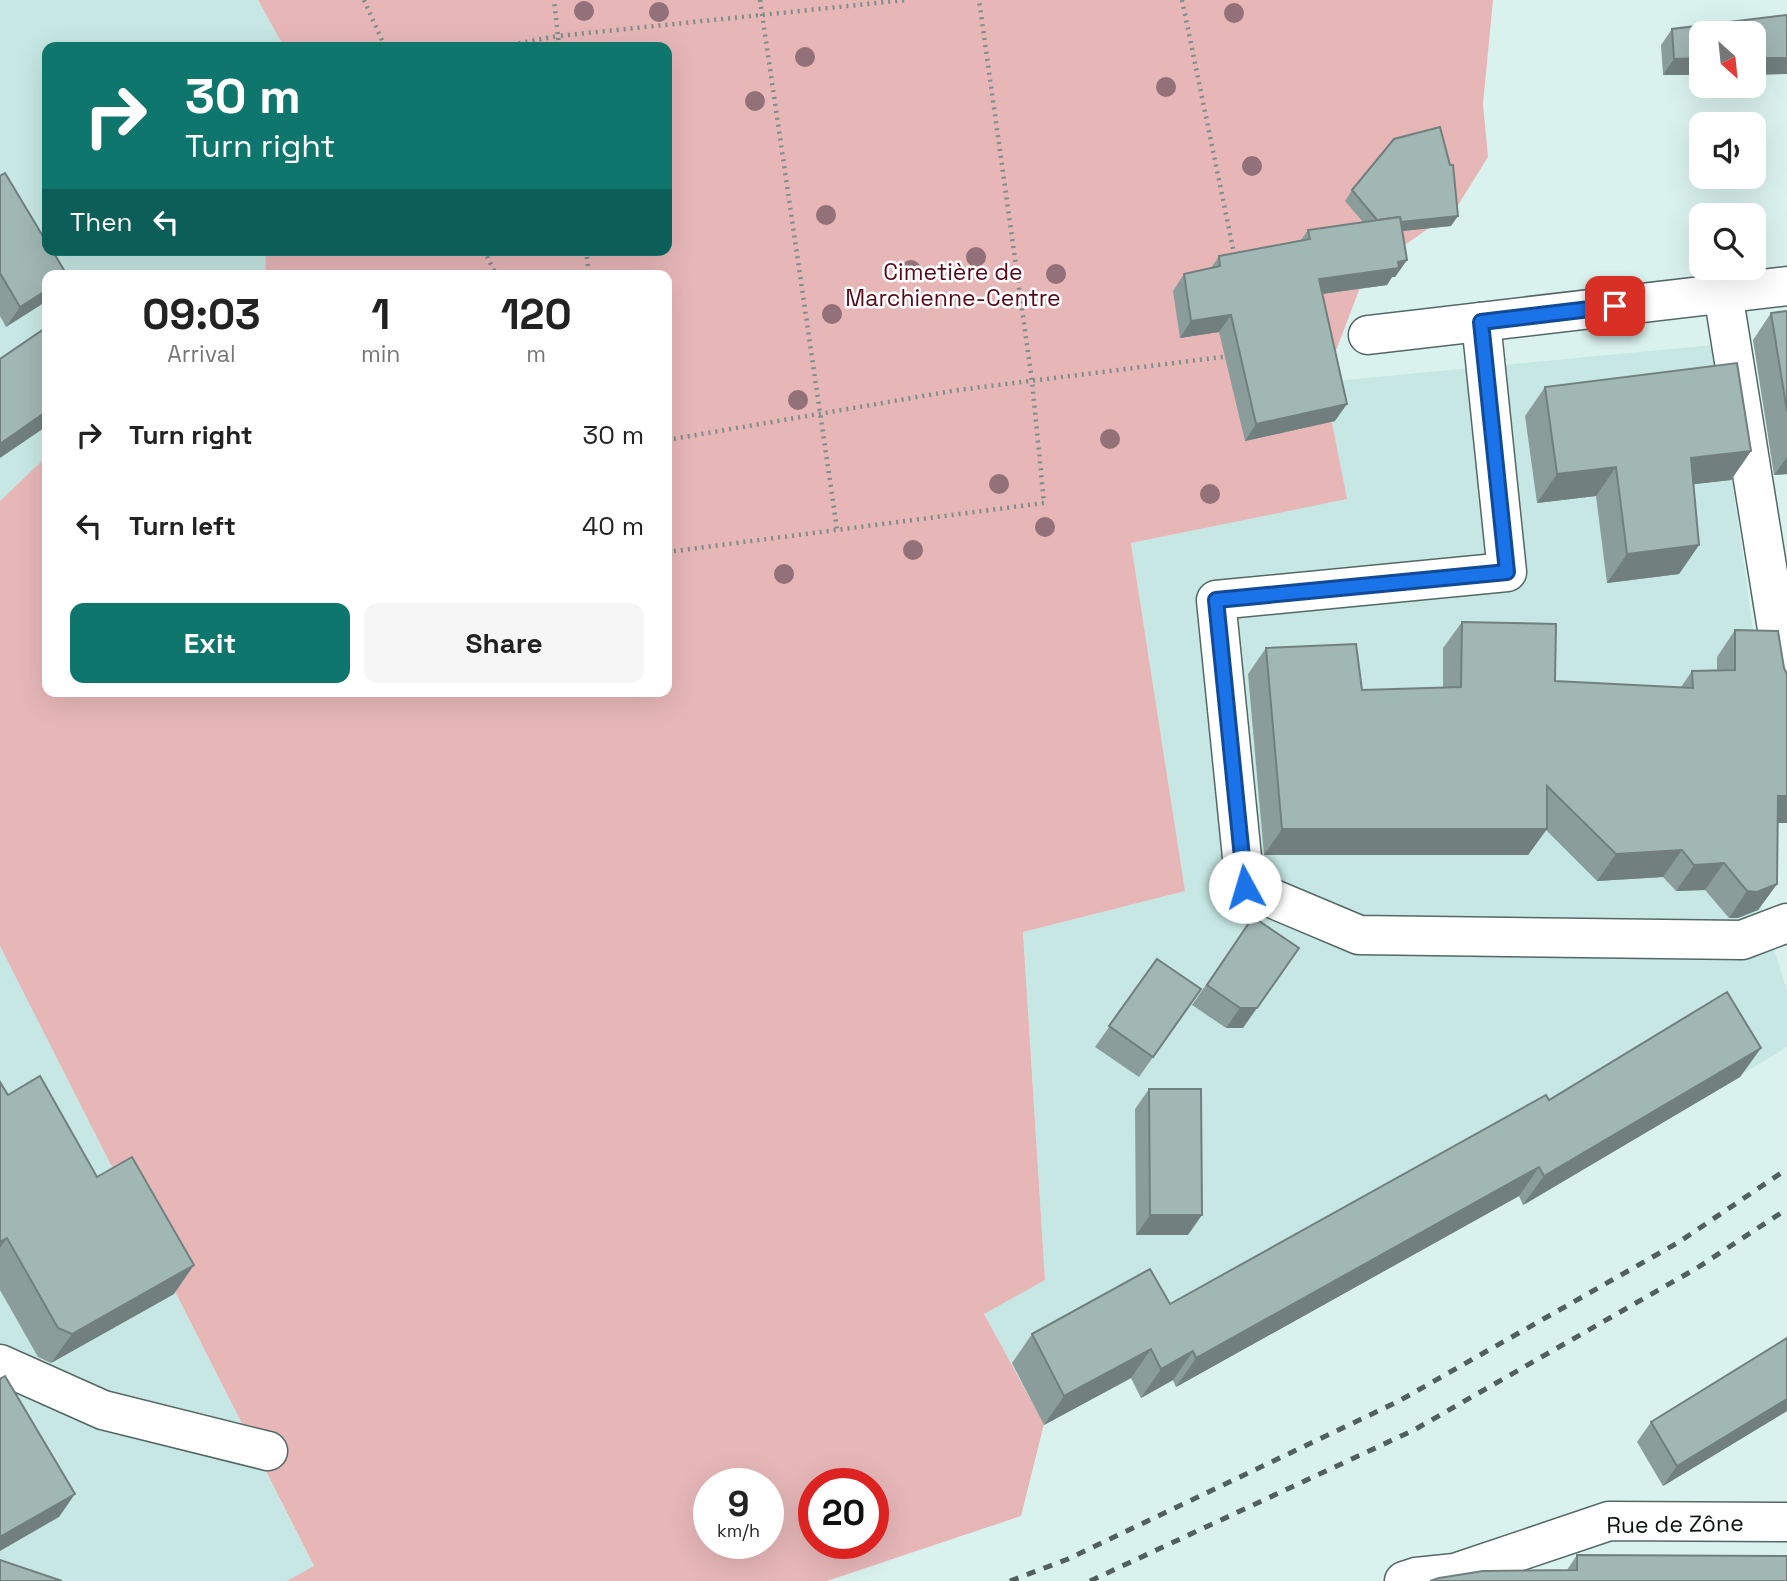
<!DOCTYPE html>
<html lang="en">
<head>
<meta charset="utf-8">
<style>
  :root { --surface:#fff; --page:#f6f6f6; --text:#222; --muted:#767676; --accent:#0f766e }
  body { margin:0; font-family:"Space Grotesk",sans-serif; background:var(--page); color:var(--text); height:100vh; display:flex; flex-direction:column; font-size:26px; white-space:nowrap }
  * { box-sizing:border-box; margin:0 }
  p { font-size:23px; color:var(--muted) }
  .icon { flex:none; width:38px; height:38px; fill:none; stroke:currentColor; stroke-width:2; stroke-linecap:round; stroke-linejoin:round }
  .map { position:relative; flex:1; overflow:hidden }
  .drawer { position:absolute; left:42px; top:270px; width:630px; height:427px; display:flex; flex-direction:column; background:var(--surface); border-radius:14px; box-shadow:0 7px 28px #0002 }
  .drawer>* { flex:none }
  .banner { position:absolute; left:42px; top:42px; width:630px; height:214px; border-radius:14px; box-shadow:0 7px 28px #0002; background:#0f766e; color:#fff; overflow:hidden }
  .needle { width:46px; rotate:153deg }
  .tools { position:absolute; left:1689px; top:21px; display:grid; gap:14px }
  .tools a { display:grid; place-items:center; width:77px; height:77px; border-radius:14px; background:var(--surface); box-shadow:0 7px 28px #0002; font-size:35px }
  .speed { position:absolute; left:693px; top:1468px; display:flex; gap:14px; font-size:35px; font-weight:700; text-align:center }
  .speed>* { display:grid; place-content:center; width:91px; height:91px; border-radius:50%; background:var(--surface); box-shadow:0 7px 28px #0002; line-height:1 }
  .speed small { font-size:18px; font-weight:400 }
  .speed .limit { border:10px solid #d22; background:#fff; color:#111 }
  .pin { position:absolute; display:grid; place-items:center; width:60px; height:60px; color:#fff; margin:-30px; border-radius:14px; box-shadow:0 4px 10px #0006 }
  .me { position:absolute; width:77px; margin:-38px; rotate:354deg; stroke-linejoin:round; filter:drop-shadow(0 0 5px #0008) }
  .turn { display:flex; align-items:center; gap:24px; height:147px; padding:0 28px; font-size:32px }
  .turn .icon { width:91px; height:91px; stroke-width:2.5 }
  .turn b { display:block; font-size:49px; line-height:60px }
  .then { display:flex; align-items:center; height:66px; padding:0 28px; background:#0003; gap:14px; font-size:26px }
  .eta { display:flex; justify-content:space-evenly; align-items:center; height:119px; text-align:center }
  .eta b { font-size:42px; font-weight:700; line-height:49px }
  .primary-button { display:flex; gap:14px; margin-top:auto; padding:14px 28px }
  .primary-button a { flex:1; height:80px; border-radius:14px; background:var(--accent); color:#fff; font-size:28px; font-weight:700; line-height:80px; text-align:center }
  .primary-button a+a { background:var(--page); color:var(--text) }
  ul { padding:0; list-style:none }
  li { display:flex; align-items:center; gap:21px; height:91px; padding:0 28px }
  li div { flex:1 }
  li b { display:block; font-size:26px }
  li em { font-style:normal }
  .map>svg:first-child { display:block }
  .built { fill:#c6e7e3 }
  .green { fill:#e7b7b8; fill-rule:evenodd }
  .lines { fill:none; stroke-linecap:round; stroke-linejoin:round }
  .minor-casing { stroke:#536865; stroke-width:41 }
  .path { stroke:#7d8d8b; stroke-width:4.5; stroke-dasharray:2 5; stroke-linecap:butt }
  .minor { stroke:#fff; stroke-width:38 }
  .rail { stroke:#515f5d; stroke-width:5; stroke-dasharray:9 9; stroke-linecap:butt }
  .tree { fill:#937178 }
  .wall { fill:#8a9d9b }
  .shaded-wall { fill:#71807e }
  .building { fill:#a1b7b4; stroke:#71807e; stroke-width:2 }
  .route-casing { stroke:#114b97; stroke-width:18 }
  .route { stroke:#1a73e8; stroke-width:12 }
  .labels { text-anchor:middle; stroke-width:5; stroke-linejoin:round; paint-order:stroke }
  .park-label { font-size:23px; fill:#590718; stroke:#fff }
  .street-label { font-size:23px; fill:#0b1312; stroke:#fff }
</style>
</head>
<body>
<div class="map">
<svg width="1787" height="1581" viewBox="0 0 1787 1581">
  <rect width="100%" height="100%" fill="#daf2ee"/>
  <g class="built">
    <polygon points="0,0 258,0 284,47 47,47 47,250 266,250 265,275 47,275 47,456 0,501"/>
    <polygon points="1713,345 1757,657 1758,897 1787,991 1787,1047 1526,1204 1518,1196 1175,1386 1172,1380 1140,1397 1131,1379 1044,1424 984,1314 1045,1279 1023,931 1185,891 1131,542 1346,499 1324,382"/>
    <polygon points="0,946 314,1567 287,1581 0,1581"/>
  </g>
  <path class="green" d="M258,0H1493L1483,104L1488,157L1455,210L1366,272L1324,382L1347,499L1131,543L1185,891L1023,932L1045,1280L984,1314L1044,1424L1021,1516L827,1581H287L314,1566L0,946V501L47,456V691H667V275H265L266,250H667V47H284ZM709,1484H768V1544H709ZM814,1484H873V1544H814Z"/>
  <g class="lines">
    <defs>
      <g id="minor">
        <polyline points="1723,293 1787,691"/>
        <polyline points="1481,322 1507,572 1216,600 1245,887 1359,935 1742,940 1787,923"/>
        <polyline points="1368,335 1787,286"/>
        <polyline points="0,1364 103,1410 268,1451"/>
        <polyline points="1404,1581 1416,1577 1455,1573 1609,1521 1787,1522"/>
      </g>
    </defs>
    <use href="#minor" class="minor-casing"/>
    <g class="path">
      <polyline points="364,0 385,47"/>
      <polyline points="760,0 837,529"/>
      <polyline points="1182,0 1235,258"/>
      <polyline points="498,47 558,36 554,0"/>
      <polyline points="559,47 558,36 906,0"/>
      <polyline points="484,250 496,275"/>
      <polyline points="586,250 589,275"/>
      <polyline points="667,440 958,390 1230,356"/>
      <polyline points="667,552 1044,503 1032,381 979,0"/>
    </g>
    <use href="#minor" class="minor"/>
    <g class="rail">
      <polyline points="1010,1581 1068,1559 1399,1401 1679,1242 1787,1169"/>
      <polyline points="1090,1581 1414,1430 1697,1268 1787,1209"/>
    </g>
  </g>
  <g class="tree">
    <circle cx="584" cy="11" r="10"/>
    <circle cx="659" cy="12" r="10"/>
    <circle cx="1234" cy="13" r="10"/>
    <circle cx="805" cy="57" r="10"/>
    <circle cx="1166" cy="87" r="10"/>
    <circle cx="755" cy="101" r="10"/>
    <circle cx="1252" cy="166" r="10"/>
    <circle cx="826" cy="215" r="10"/>
    <circle cx="976" cy="257" r="10"/>
    <circle cx="911" cy="270" r="10"/>
    <circle cx="1056" cy="274" r="10"/>
    <circle cx="832" cy="314" r="10"/>
    <circle cx="798" cy="400" r="10"/>
    <circle cx="1110" cy="439" r="10"/>
    <circle cx="999" cy="484" r="10"/>
    <circle cx="1210" cy="494" r="10"/>
    <circle cx="1045" cy="527" r="10"/>
    <circle cx="913" cy="550" r="10"/>
    <circle cx="784" cy="574" r="10"/>
  </g>
  <g class="wall">
    <polygon points="1787,15 1663,75 1661,45 1672,29"/>
    <polygon points="0,176 67,275 6,327 0,316"/>
    <polygon points="1352,190 1451,226 1402,231 1407,260 1395,277 1392,277 1387,285 1322,294 1335,421 1245,441 1219,332 1180,338 1173,291 1184,274 1211,268 1219,256 1301,240 1308,230 1363,222 1345,201"/>
    <polygon points="1787,311 1787,474 1774,475 1753,340 1771,313"/>
    <polygon points="1545,387 1751,451 1731,480 1693,484 1699,545 1679,574 1607,583 1596,496 1537,503 1525,416"/>
    <polygon points="1462,622 1555,681 1681,687 1692,671 1717,671 1717,657 1735,630 1784,668 1787,674 1787,823 1778,823 1777,884 1758,910 1738,918 1729,918 1705,890 1676,891 1663,877 1597,881 1546,830 1528,855 1264,855 1248,674 1266,648 1362,690 1443,688 1443,648"/>
    <polygon points="1253,917 1243,1028 1226,1028 1192,1005"/>
    <polygon points="1157,959 1201,989 1139,1077 1095,1047"/>
    <polygon points="1761,1048 1740,1077 1523,1205 1519,1196 1176,1387 1173,1380 1141,1398 1131,1378 1044,1425 1012,1363 1032,1334 1170,1304 1549,1100"/>
    <polygon points="0,1082 8,1095 97,1177 174,1294 51,1363 38,1357 0,1290"/>
    <polygon points="1149,1089 1188,1235 1136,1235 1135,1109"/>
    <polygon points="1787,1338 1787,1411 1663,1486 1637,1442 1651,1422"/>
    <polygon points="1577,1555 1787,1581 1567,1570"/>
  </g>
  <g class="shaded-wall">
    <polygon points="1701,58 1701,75 1663,75 1674,59"/>
    <polygon points="1754,58 1787,58 1787,74 1754,75"/>
    <polygon points="1458,216 1451,226 1373,234 1380,224"/>
    <polygon points="1407,260 1395,277 1392,277 1387,285 1307,296 1319,279"/>
    <polygon points="47,290 47,301 6,327 20,307"/>
    <polygon points="1231,315 1219,332 1180,338 1191,321"/>
    <polygon points="1347,404 1335,421 1245,441 1256,424"/>
    <polygon points="47,411 47,426 0,458 0,444"/>
    <polygon points="1751,451 1731,480 1670,487 1691,458"/>
    <polygon points="1787,457 1787,474 1774,475"/>
    <polygon points="1616,467 1596,496 1537,503 1557,474"/>
    <polygon points="1699,545 1679,574 1607,583 1627,554"/>
    <polygon points="1778,796 1787,796 1787,823 1760,823"/>
    <polygon points="1282,829 1547,829 1528,855 1264,855"/>
    <polygon points="1682,850 1663,877 1597,881 1616,854"/>
    <polygon points="1724,863 1705,890 1676,891 1694,865"/>
    <polygon points="1777,884 1758,910 1738,918 1729,918 1747,891"/>
    <polygon points="1240,1008 1257,1008 1243,1028 1226,1028"/>
    <polygon points="1761,1048 1740,1077 1523,1205 1544,1176"/>
    <polygon points="1539,1167 1519,1196 1176,1387 1196,1358"/>
    <polygon points="1150,1215 1202,1215 1188,1235 1136,1235"/>
    <polygon points="7,1238 0,1248 0,1242"/>
    <polygon points="194,1265 174,1294 51,1363 72,1334"/>
    <polygon points="1151,1349 1131,1378 1044,1425 1064,1396"/>
    <polygon points="1193,1351 1173,1380 1141,1398 1161,1369"/>
    <polygon points="1787,1399 1787,1411 1663,1486 1677,1466"/>
    <polygon points="75,1494 59,1517 0,1551 0,1537"/>
  </g>
  <g class="building">
    <polygon points="1787,15 1787,58 1754,58 1754,33 1701,33 1701,58 1674,59 1672,29"/>
    <polygon points="1440,127 1450,165 1453,165 1458,216 1401,222 1400,217 1377,220 1352,190 1394,139"/>
    <polygon points="5,173 47,243 47,250 52,250 67,275 47,275 47,290 20,307 0,273 0,176"/>
    <polygon points="1400,217 1407,260 1398,262 1399,268 1319,279 1347,404 1256,424 1231,315 1191,321 1184,274 1220,266 1219,256 1310,239 1308,230"/>
    <polygon points="1787,311 1787,411 1771,313"/>
    <polygon points="47,327 47,411 0,444 0,359"/>
    <polygon points="1737,363 1751,451 1691,458 1699,545 1627,554 1616,467 1557,474 1545,387"/>
    <polygon points="1462,622 1556,624 1555,681 1693,688 1692,671 1735,670 1735,630 1778,631 1784,668 1787,674 1787,796 1778,796 1777,884 1757,892 1747,891 1724,863 1694,865 1682,850 1616,854 1547,786 1547,829 1282,829 1266,648 1356,644 1362,690 1461,687"/>
    <polygon points="1253,917 1299,948 1257,1008 1240,1008 1207,985"/>
    <polygon points="1157,959 1201,989 1153,1057 1109,1026"/>
    <polygon points="1727,992 1761,1048 1544,1176 1539,1167 1196,1358 1193,1351 1161,1369 1151,1349 1064,1396 1032,1334 1150,1269 1170,1304 1546,1095 1549,1100"/>
    <polygon points="40,1076 97,1177 132,1157 194,1265 72,1334 58,1328 7,1238 0,1242 0,1082 8,1095"/>
    <polygon points="1149,1089 1201,1089 1202,1215 1150,1215"/>
    <polygon points="1787,1338 1787,1399 1677,1466 1651,1422"/>
    <polygon points="5,1376 75,1494 0,1537 0,1379"/>
    <polygon points="1577,1555 1787,1556 1787,1581 1430,1581 1439,1578 1483,1571 1577,1570"/>
    <polygon points="0,1560 62,1581 0,1581"/>
  </g>
  <g class="lines">
    <defs>
      <polyline id="route" points="1245,887 1216,600 1507,572 1481,322 1615,306"/>
    </defs>
    <use href="#route" class="route-casing"/>
    <use href="#route" class="route"/>
  </g>
  <g class="labels">
    <g class="park-label">
      <text x="953" y="280">Cimetière de<tspan x="953" dy="26">Marchienne-Centre</tspan></text>
    </g>
    <g class="street-label">
      <text transform="translate(1675 1524) rotate(-1)" y="8">Rue de Zône</text>
    </g>
  </g>
</svg>
<div class="tools">
<a><svg class="needle" viewBox="-14 -14 28 28"><path d="M0-13l5 13h-10z" fill="#e53935"/><path d="M0 13l5-13h-10z" fill="#767676"/></svg></a>
<a><svg class="icon" aria-label="sound" viewBox="0 0 24 24"><path d="M4 9h4l5-4v14l-5-4H4zM17 9q2 3 0 6"/></svg></a>
<a><svg class="icon" aria-label="search" viewBox="0 0 24 24"><circle cx="10" cy="10" r="6"/><path d="M15 15l6 6"/></svg></a>
</div>
<div class="speed"><div>9<small>km/h</small></div><div class="limit">20</div></div>
<div class="pin" style="left:1615px;top:306px;background:#d93025"><svg class="icon" aria-label="arrive" viewBox="0 0 24 24"><path d="M6 21V4h12l-3 4 3 4H6"/></svg></div>
<svg class="me" style="left:1245px;top:887px" viewBox="-20 -20 40 40"><circle r="19" fill="#fff"/><path d="M0-13L10 11 0 6-10 11z" fill="#1a73e8"/></svg>
<div class="banner">
<div class="turn"><svg class="icon" aria-label="right" viewBox="0 0 24 24"><path d="M7 20v-9h11M14 6l5 5-5 5"/></svg><div><b>30 m</b>Turn right</div></div>
<div class="then">Then<svg class="icon" aria-label="left" viewBox="0 0 24 24"><path d="M17 20v-9H6M10 6l-5 5 5 5"/></svg></div>
</div>
<section class="drawer">
<div class="eta">
<div><b>09:03</b><p>Arrival</p></div>
<div><b>1</b><p>min</p></div>
<div><b>120</b><p>m</p></div>
</div>
<ul>
<li><svg class="icon" aria-label="right" viewBox="0 0 24 24"><path d="M7 20v-9h11M14 6l5 5-5 5"/></svg><div><b>Turn right</b></div><em>30 m</em></li>
<li><svg class="icon" aria-label="left" viewBox="0 0 24 24"><path d="M17 20v-9H6M10 6l-5 5 5 5"/></svg><div><b>Turn left</b></div><em>40 m</em></li>
</ul>
<div class="primary-button"><a>Exit</a><a>Share</a></div>
</section>
</div>
</body>
</html>
